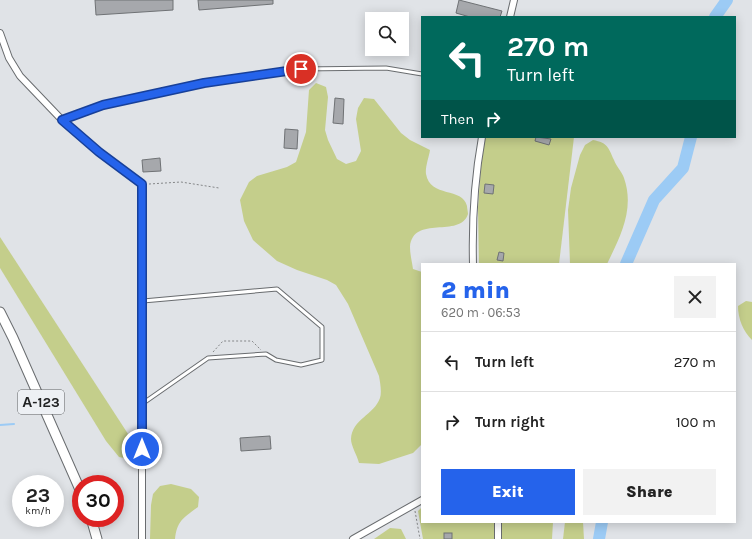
<!DOCTYPE html>
<html lang="en">
<head>
<meta charset="utf-8">
<style>
  :root { --surface:#fff; --page:#f2f2f2; --text:#222; --muted:#767676; --line:#e0e0e0; --accent:#2563eb }
  body { margin:0; font-family:Karla,sans-serif; background:var(--page); color:var(--text); height:100vh; display:flex; flex-direction:column; font-size:15px; white-space:nowrap }
  * { box-sizing:border-box; margin:0 }
  p { font-size:13px; color:var(--muted) }
  .icon { flex:none; width:22px; height:22px; fill:none; stroke:currentColor; stroke-width:2; stroke-linecap:round; stroke-linejoin:round }
  .map { position:relative; flex:1; overflow:hidden }
  .drawer { position:absolute; left:421px; top:263px; width:315px; height:260px; display:flex; flex-direction:column; background:var(--surface); border-radius:0px; box-shadow:0 2px 10px #0003 }
  .drawer>* { flex:none }
  .hud { position:absolute; left:421px; top:16px; width:315px; height:122px; border-radius:0px; box-shadow:0 2px 10px #0003; background:#00695c; color:#fff; overflow:hidden }
  .controls { position:absolute; left:365px; top:12px; display:grid; gap:8px }
  .controls a { display:grid; place-items:center; width:44px; height:44px; border-radius:0px; background:var(--surface); box-shadow:0 2px 10px #0003; font-size:20px }
  .speed { position:absolute; left:12px; top:475px; display:flex; gap:8px; font-size:20px; font-weight:700; text-align:center }
  .speed>* { display:grid; place-content:center; width:52px; height:52px; border-radius:50%; background:var(--surface); box-shadow:0 2px 10px #0003; line-height:1 }
  .speed small { font-size:10px; font-weight:400 }
  .speed .limit { border:6px solid #d22; background:#fff; color:#111 }
  .pin { position:absolute; display:grid; place-items:center; width:34px; height:34px; color:#fff; margin:-17px; border:2px solid #fff; border-radius:50%; box-shadow:0 1px 4px #0007 }
  .me { position:absolute; width:44px; margin:-22px; rotate:0deg; stroke-linejoin:round; filter:drop-shadow(0 0 3px #0008) }
  .turn { display:flex; align-items:center; gap:14px; height:84px; padding:0 20px; font-size:18px }
  .turn .icon { width:52px; height:52px; stroke-width:2.5 }
  .turn b { display:block; font-size:28px; line-height:34px }
  .then { display:flex; align-items:center; height:38px; padding:0 20px; background:#0003; gap:8px; font-size:15px }
  .round { display:grid; place-items:center; flex:none; width:42px; height:42px; border-radius:0px; background:var(--page) }
  .head { display:flex; align-items:center; justify-content:space-between; height:68px; padding:0 20px }
  h1 { font-size:24px; font-weight:800; line-height:30px; color:var(--accent) }
  .primary-button { display:flex; gap:8px; margin-top:auto; padding:8px 20px }
  .primary-button a { flex:1; height:46px; border-radius:0px; background:var(--accent); color:#fff; font-size:16px; font-weight:800; line-height:46px; text-align:center }
  .primary-button a+a { background:var(--page); color:var(--text) }
  ul { padding:0; list-style:none }
  li { display:flex; align-items:center; gap:12px; height:60px; padding:0 20px; border-top:1px solid var(--line) }
  li div { flex:1 }
  li b { display:block; font-size:15px }
  li em { font-style:normal }
  .map>svg:first-child { display:block }
  .green { fill:#c4ce8b }
  .lines { fill:none; stroke-linecap:round; stroke-linejoin:round }
  .stream { stroke:#9ccbf5; stroke-width:2 }
  .river { stroke:#9ccbf5; stroke-width:12 }
  .building { fill:#a6a8ac; stroke:#6f7275 }
  .service-casing { stroke:#696c6f; stroke-width:5 }
  .minor-casing { stroke:#696c6f; stroke-width:8 }
  .primary-casing { stroke:#696c6f; stroke-width:11 }
  .path { stroke:#848688; stroke-width:1; stroke-dasharray:2 2; stroke-linecap:butt }
  .service { stroke:#fff; stroke-width:3 }
  .minor { stroke:#fff; stroke-width:6 }
  .primary { stroke:#fff; stroke-width:9 }
  .route-casing { stroke:#184099; stroke-width:10 }
  .route { stroke:#2563eb; stroke-width:7 }
  .labels { text-anchor:middle; stroke-width:4; stroke-linejoin:round; paint-order:stroke }
  .shield { fill:#edf0f4; stroke:#5e6062; stroke-width:1 }
  .shield-label { font-size:14px; font-weight:bold; fill:#212223 }
</style>
</head>
<body>
<div class="map">
<svg width="752" height="539" viewBox="0 0 752 539">
  <rect width="100%" height="100%" fill="#e0e3e7"/>
  <g class="green">
    <path d="M316,83L326,87L328,97L325,130L328,140L337,159L346,164L356,161L361,151L356,119L358,108L364,98L374,99L401,133L410,140L430,150C429,157 425,167 426,174C430,198 463,187 467,206C467,208 468,212 468,214C460,239 413,214 410,247C410,254 412,262 413,269L422,272V444L413,453L379,464L359,463C357,455 351,446 351,439C352,419 374,415 380,398C382,392 380,382 379,376L348,304L336,285L327,280L297,270L277,261L253,240L244,221L240,200L249,182L257,176L287,167L296,162L306,132L309,90Z"/>
    <polygon points="483,137 574,137 559,264 479,264 478,208"/>
    <path d="M593,140C608,143 608,147 614,160C616,166 622,172 624,178C635,209 620,237 607,264H570L568,210L571,188L580,155L585,145Z"/>
    <polygon points="0,237 130,437 134,450 129,459 119,457 106,441 0,268"/>
    <path d="M746,301L752,302V340C743,331 738,319 738,306Z"/>
    <path d="M171,484L191,489L199,497L198,507C183,518 177,521 175,539H150L151,505L153,494L160,486Z"/>
    <polygon points="422,507 422,522 553,522 552,539 423,539 418,511"/>
    <polygon points="565,522 583,522 584,539 563,539"/>
    <polygon points="390,528 401,529 406,539 374,539"/>
  </g>
  <g class="lines">
    <polyline class="stream" points="0,425 14,424"/>
    <g class="river">
      <polyline points="715,17 727,0"/>
      <polyline points="626,264 654,200 683,168 691,137"/>
      <polyline points="599,539 602,522"/>
    </g>
  </g>
  <g class="building">
    <polygon points="95,0 173,0 173,10 96,15"/>
    <polygon points="198,0 273,0 273,4 199,10"/>
    <polygon points="459,0 502,11 500,17 470,17 456,13"/>
    <polygon points="335,98 344,99 343,124 333,123"/>
    <polygon points="285,129 298,130 297,149 284,148"/>
    <polygon points="536,137 551,139 549,145 535,141"/>
    <polygon points="160,158 161,171 143,172 142,160"/>
    <polygon points="485,184 494,185 493,194 484,193"/>
    <polygon points="499,252 504,253 503,261 497,260"/>
    <polygon points="270,436 271,449 241,451 240,438"/>
    <rect x="444" y="533" width="8" height="6"/>
  </g>
  <g class="lines">
    <defs>
      <g id="service">
        <polyline points="62,120 103,105 204,83 301,69 386,68 422,74"/>
        <polyline points="142,404 208,358 266,354 276,360 301,365 322,360 322,327 277,289 143,301"/>
      </g>
      <g id="minor">
        <polyline points="510,17 514,0"/>
        <polyline points="0,33 9,58 20,76 62,120 99,152 142,184 142,539"/>
        <path d="M473,264C472,224 475,176 482,137"/>
        <polyline points="498,522 498,539"/>
        <polyline points="353,539 422,500"/>
      </g>
      <g id="primary">
        <polyline points="0,312 13,338 81,492"/>
        <polyline points="91,518 97,539"/>
      </g>
    </defs>
    <use href="#service" class="service-casing"/>
    <use href="#minor" class="minor-casing"/>
    <use href="#primary" class="primary-casing"/>
    <g class="path">
      <polyline points="149,184 181,182 219,188"/>
      <polyline points="213,352 223,341 252,341 261,350"/>
      <polyline points="415,511 420,539"/>
    </g>
    <use href="#service" class="service"/>
    <use href="#minor" class="minor"/>
    <use href="#primary" class="primary"/>
  </g>
  <g class="lines">
    <defs>
      <polyline id="route" points="142,449 142,184 99,152 62,120 103,105 204,83 301,69"/>
    </defs>
    <use href="#route" class="route-casing"/>
    <use href="#route" class="route"/>
  </g>
  <g class="labels">
    <rect class="shield" x="18" y="390" width="46" height="24" rx="3"/>
    <g class="shield-label">
      <text x="41" y="407">А-123</text>
    </g>
  </g>
</svg>
<div class="controls">
<a><svg class="icon" aria-label="search" viewBox="0 0 24 24"><circle cx="10" cy="10" r="6"/><path d="M15 15l6 6"/></svg></a>
</div>
<div class="speed"><div>23<small>km/h</small></div><div class="limit">30</div></div>
<div class="pin" style="left:301px;top:69px;background:#d93025"><svg class="icon" aria-label="arrive" viewBox="0 0 24 24"><path d="M6 21V4h12l-3 4 3 4H6"/></svg></div>
<svg class="me" style="left:142px;top:449px" viewBox="-20 -20 40 40"><circle r="17" fill="#2563eb" stroke="#fff" stroke-width="3"/><path d="M0-11L8 9 0 5-8 9z" fill="#fff"/></svg>
<div class="hud">
<div class="turn"><svg class="icon" aria-label="left" viewBox="0 0 24 24"><path d="M17 20v-9H6M10 6l-5 5 5 5"/></svg><div><b>270 m</b>Turn left</div></div>
<div class="then">Then<svg class="icon" aria-label="right" viewBox="0 0 24 24"><path d="M7 20v-9h11M14 6l5 5-5 5"/></svg></div>
</div>
<section class="drawer">
<div class="head"><div><h1>2 min</h1><p>620 m · 06:53</p></div><a class="round"><svg class="icon" aria-label="close" viewBox="0 0 24 24"><path d="M6 6l12 12M18 6L6 18"/></svg></a></div>
<ul>
<li><svg class="icon" aria-label="left" viewBox="0 0 24 24"><path d="M17 20v-9H6M10 6l-5 5 5 5"/></svg><div><b>Turn left</b></div><em>270 m</em></li>
<li><svg class="icon" aria-label="right" viewBox="0 0 24 24"><path d="M7 20v-9h11M14 6l5 5-5 5"/></svg><div><b>Turn right</b></div><em>100 m</em></li>
</ul>
<div class="primary-button"><a>Exit</a><a>Share</a></div>
</section>
</div>
</body>
</html>
